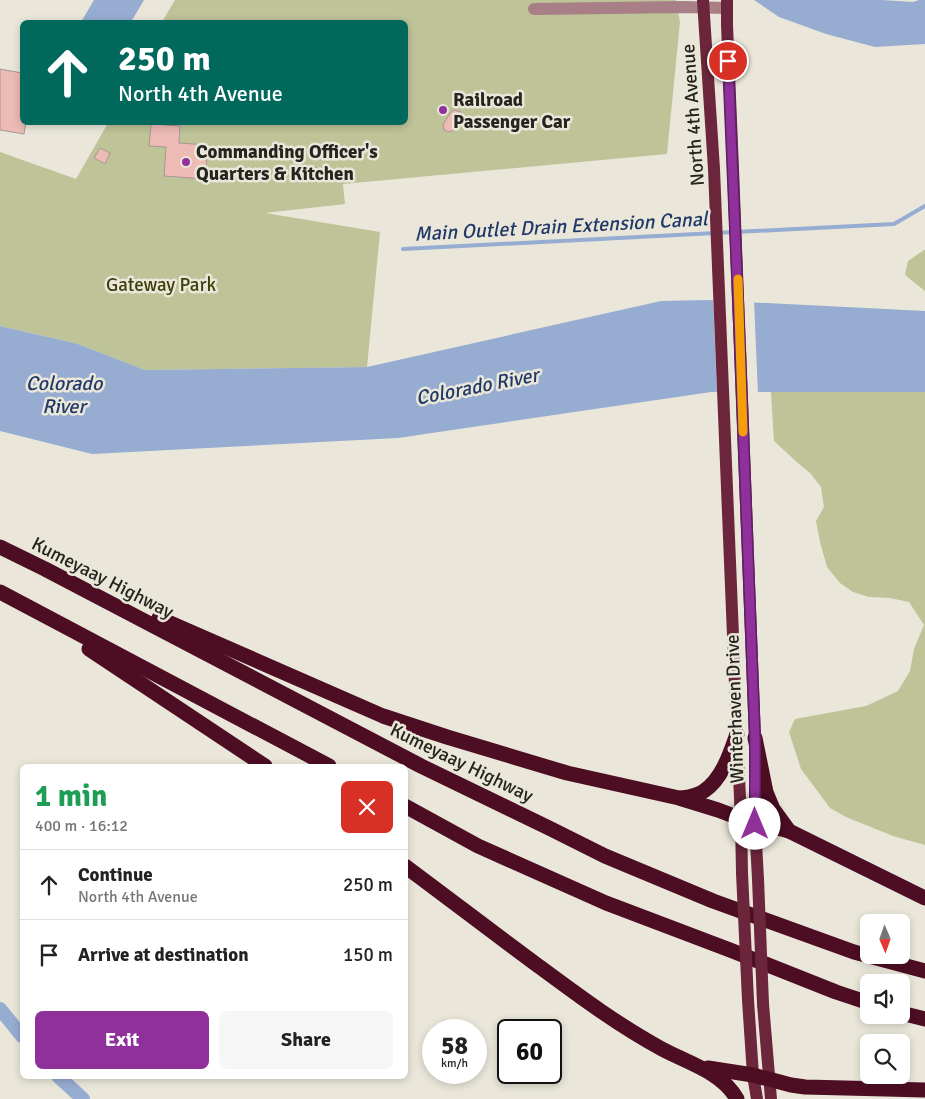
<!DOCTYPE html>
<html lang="en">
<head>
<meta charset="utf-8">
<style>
  :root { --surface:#fff; --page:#f6f6f6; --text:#222; --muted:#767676; --line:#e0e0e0; --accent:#90319b }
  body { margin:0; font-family:Signika,sans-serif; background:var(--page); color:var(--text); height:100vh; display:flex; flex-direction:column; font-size:19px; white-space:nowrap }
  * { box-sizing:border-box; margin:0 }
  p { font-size:16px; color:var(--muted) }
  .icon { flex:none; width:28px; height:28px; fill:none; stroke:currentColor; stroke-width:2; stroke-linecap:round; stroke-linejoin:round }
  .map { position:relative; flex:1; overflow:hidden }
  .sheet { position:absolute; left:20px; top:764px; width:388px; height:315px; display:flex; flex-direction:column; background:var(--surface); border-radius:8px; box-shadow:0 2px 8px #0003 }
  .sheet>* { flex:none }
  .top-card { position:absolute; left:20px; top:20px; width:388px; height:105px; border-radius:8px; box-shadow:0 2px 8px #0003; background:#00695c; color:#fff; overflow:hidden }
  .needle { width:32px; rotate:178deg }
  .controls { position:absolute; left:860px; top:914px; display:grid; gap:10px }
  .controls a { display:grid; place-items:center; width:50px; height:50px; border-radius:8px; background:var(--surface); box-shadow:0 2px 8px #0003; font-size:25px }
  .speed { position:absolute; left:422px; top:1019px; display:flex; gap:10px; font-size:25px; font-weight:700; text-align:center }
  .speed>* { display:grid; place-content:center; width:65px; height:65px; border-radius:50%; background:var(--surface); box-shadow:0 2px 8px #0003; line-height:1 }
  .speed small { font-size:12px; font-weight:400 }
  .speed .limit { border:2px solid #111; border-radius:8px; background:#fff; color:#111 }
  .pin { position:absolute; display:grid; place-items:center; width:42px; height:42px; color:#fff; margin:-21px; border:2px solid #fff; border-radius:50%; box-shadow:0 1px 5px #0007 }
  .me { position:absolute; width:55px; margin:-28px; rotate:0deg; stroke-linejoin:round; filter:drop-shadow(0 0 4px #0008) }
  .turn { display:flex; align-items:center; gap:18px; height:105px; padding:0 15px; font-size:22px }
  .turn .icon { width:65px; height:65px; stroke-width:2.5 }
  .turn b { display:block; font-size:35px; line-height:42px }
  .round { display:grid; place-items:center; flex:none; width:52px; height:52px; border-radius:8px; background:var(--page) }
  .summary { display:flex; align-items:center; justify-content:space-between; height:85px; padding:0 15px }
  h1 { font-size:30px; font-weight:700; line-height:38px; color:#1e9e55 }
  .primary-button { display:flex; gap:10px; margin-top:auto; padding:10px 15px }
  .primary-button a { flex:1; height:58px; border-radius:8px; background:var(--accent); color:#fff; font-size:20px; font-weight:700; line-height:58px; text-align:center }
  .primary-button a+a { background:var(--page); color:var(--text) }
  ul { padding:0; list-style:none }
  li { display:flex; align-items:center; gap:15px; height:70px; padding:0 15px; border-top:1px solid var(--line) }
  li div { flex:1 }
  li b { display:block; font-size:19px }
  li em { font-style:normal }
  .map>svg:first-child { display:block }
  .green { fill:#bec398 }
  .water { fill:#97acd1 }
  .pier { fill:#eae7da }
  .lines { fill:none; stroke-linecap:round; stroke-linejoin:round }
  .stream { stroke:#97acd1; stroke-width:4 }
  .canal { stroke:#97acd1; stroke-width:14 }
  .building { fill:#edbab4; stroke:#a69795 }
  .minor { stroke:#a87e87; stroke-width:12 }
  .major { stroke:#6c263b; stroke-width:12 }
  .highway { stroke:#4d0d23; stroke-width:15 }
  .major-bridge { stroke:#6c263b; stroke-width:12 }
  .route-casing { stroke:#5e2065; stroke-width:12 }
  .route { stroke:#90319b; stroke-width:9 }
  .slow { stroke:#f59e0b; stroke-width:9 }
  .poi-dot { fill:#90319b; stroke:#eae7da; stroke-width:2 }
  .labels { text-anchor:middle; stroke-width:5; stroke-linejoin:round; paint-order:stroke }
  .poi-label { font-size:19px; font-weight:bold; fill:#25241f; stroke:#eae7da; text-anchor:start }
  .street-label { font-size:19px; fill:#25241f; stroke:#eae7da }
  .park-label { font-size:19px; fill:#3c3f0a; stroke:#eae7da }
  .water-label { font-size:20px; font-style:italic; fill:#213969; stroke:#eae7da }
</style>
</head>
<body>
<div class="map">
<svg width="925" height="1099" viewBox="0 0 925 1099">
  <rect width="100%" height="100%" fill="#eae7da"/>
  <g class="green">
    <polygon points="175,0 676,0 680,22 667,154 343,184 345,204 265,213 380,232 367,367 145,370 78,344 0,326 0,152 76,179 108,123 405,122 405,22 162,22"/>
    <polygon points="924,250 925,250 925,291 905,275 908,261"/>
    <polygon points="771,392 925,392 925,845 893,836 846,817 830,808 801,769 789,732 795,719 866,706 898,691 910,671 914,649 924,625 909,602 890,598 869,597 853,592 840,583 827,567 820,542 816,521 824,507 821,487 810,473 799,464 774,441"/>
  </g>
  <g class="water">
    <polygon points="94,0 144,0 131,22 81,22"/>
    <polygon points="754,0 882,0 913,2 919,0 925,0 925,44 875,47 826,34 779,17"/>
    <polygon points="707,300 925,311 925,392 711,392 398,438 92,454 0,431 0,326 78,344 145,370 367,367 661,301"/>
  </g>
  <polygon class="pier" points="713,298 754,300 758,394 717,394"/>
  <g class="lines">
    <polyline class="stream" points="403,249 894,224 925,206"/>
    <g class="canal">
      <polyline points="0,1009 22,1036"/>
      <polyline points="58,1076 83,1099"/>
    </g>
  </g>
  <g class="building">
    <polygon points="0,69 22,73 22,122 26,122 24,134 0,130"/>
    <polygon points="454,110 461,112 460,118 454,130 449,132 444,130 443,125 450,113"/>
    <polygon points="151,124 180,126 179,143 208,145 205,179 164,176 166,147 149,146"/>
    <polygon points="100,148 110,153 105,164 94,158"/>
    <polygon points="294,166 316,167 315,182 293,180"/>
  </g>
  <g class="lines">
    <polyline class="minor" points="534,9 683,7 727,8"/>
    <g class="major">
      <polyline points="703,0 714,169 737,734 741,819 742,873"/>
      <polyline points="727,0 727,25 733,169 755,738 755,824 758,879"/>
      <polyline points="748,1000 753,1075 757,1099"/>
      <polyline points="763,1004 771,1099"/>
    </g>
    <g class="highway">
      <polyline points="0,547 45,569 421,766 549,828 605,856 713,901 854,952 925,971"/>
      <polyline points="0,592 329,766"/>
      <polyline points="159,618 383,716 447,737 567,773 679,798 718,810 755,824 778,828 789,831"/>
      <polyline points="89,649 265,766"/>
      <polyline points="755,738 766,792 773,809 789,831 925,898"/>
      <path d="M681,798C689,797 697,796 704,791C722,779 730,754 737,734"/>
      <polyline points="405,806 478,846 606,903 730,950 836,992 869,1003"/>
      <path d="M405,866C448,898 490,930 533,962C575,993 616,1024 662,1049C688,1063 722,1072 737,1099"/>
      <polyline points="901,1013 925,1019"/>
      <polyline points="708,1068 753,1075 791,1085 805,1087 925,1090"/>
    </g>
    <g class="major-bridge">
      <polyline points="742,873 748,1000"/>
      <polyline points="758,879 763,1004"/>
    </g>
  </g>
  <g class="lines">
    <defs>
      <polyline id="route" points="728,61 740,348 755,738 755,824"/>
    </defs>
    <use href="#route" class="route-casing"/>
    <use href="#route" class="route"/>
    <polyline class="slow" points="738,279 743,432"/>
  </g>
  <g class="poi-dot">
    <circle cx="443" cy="110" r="5"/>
    <circle cx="186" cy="162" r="5"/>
  </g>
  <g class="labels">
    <g class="poi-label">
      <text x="453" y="106">Railroad<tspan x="453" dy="22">Passenger Car</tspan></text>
      <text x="196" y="158">Commanding Officer's<tspan x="196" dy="22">Quarters &amp; Kitchen</tspan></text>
    </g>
    <g class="street-label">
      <text transform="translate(692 115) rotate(-94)" y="7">North 4th Avenue</text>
      <text transform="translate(103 577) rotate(27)" y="7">Kumeyaay Highway</text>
      <text transform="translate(734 709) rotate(-92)" y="7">Winterhaven Drive</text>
      <text transform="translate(462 762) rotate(26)" y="7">Kumeyaay Highway</text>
    </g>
    <g class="park-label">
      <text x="161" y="291">Gateway Park</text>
    </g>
    <g class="water-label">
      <text transform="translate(561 226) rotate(-3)" y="7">Main Outlet Drain Extension Canal</text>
      <text x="64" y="390">Colorado<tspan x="64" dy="23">River</tspan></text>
      <text transform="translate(477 386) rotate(-11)" y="7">Colorado River</text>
    </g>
  </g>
</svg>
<div class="controls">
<a><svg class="needle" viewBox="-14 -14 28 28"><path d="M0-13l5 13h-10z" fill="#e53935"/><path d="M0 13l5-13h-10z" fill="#767676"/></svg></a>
<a><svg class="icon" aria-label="sound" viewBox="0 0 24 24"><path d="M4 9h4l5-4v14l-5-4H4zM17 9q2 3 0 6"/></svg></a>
<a><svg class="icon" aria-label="search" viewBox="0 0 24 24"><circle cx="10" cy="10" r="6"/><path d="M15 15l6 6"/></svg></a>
</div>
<div class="speed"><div>58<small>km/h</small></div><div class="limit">60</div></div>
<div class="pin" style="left:728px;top:61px;background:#d93025"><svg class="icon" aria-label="arrive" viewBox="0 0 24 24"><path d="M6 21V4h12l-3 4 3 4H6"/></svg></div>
<svg class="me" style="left:755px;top:824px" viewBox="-20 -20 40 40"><circle r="19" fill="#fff"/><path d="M0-13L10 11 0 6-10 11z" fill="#90319b"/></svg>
<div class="top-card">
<div class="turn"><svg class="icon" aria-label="ahead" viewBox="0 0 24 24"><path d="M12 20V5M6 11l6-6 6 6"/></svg><div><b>250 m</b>North 4th Avenue</div></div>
</div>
<section class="sheet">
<div class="summary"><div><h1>1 min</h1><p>400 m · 16:12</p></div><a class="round" style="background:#d93025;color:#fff"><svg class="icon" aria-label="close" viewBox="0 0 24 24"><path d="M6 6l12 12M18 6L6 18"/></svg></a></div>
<ul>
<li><svg class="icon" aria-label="ahead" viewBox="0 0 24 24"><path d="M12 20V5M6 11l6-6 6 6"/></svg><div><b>Continue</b><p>North 4th Avenue</p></div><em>250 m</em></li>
<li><svg class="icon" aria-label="arrive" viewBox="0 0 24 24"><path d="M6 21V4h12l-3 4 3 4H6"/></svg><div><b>Arrive at destination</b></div><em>150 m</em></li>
</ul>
<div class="primary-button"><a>Exit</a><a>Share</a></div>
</section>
</div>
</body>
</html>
